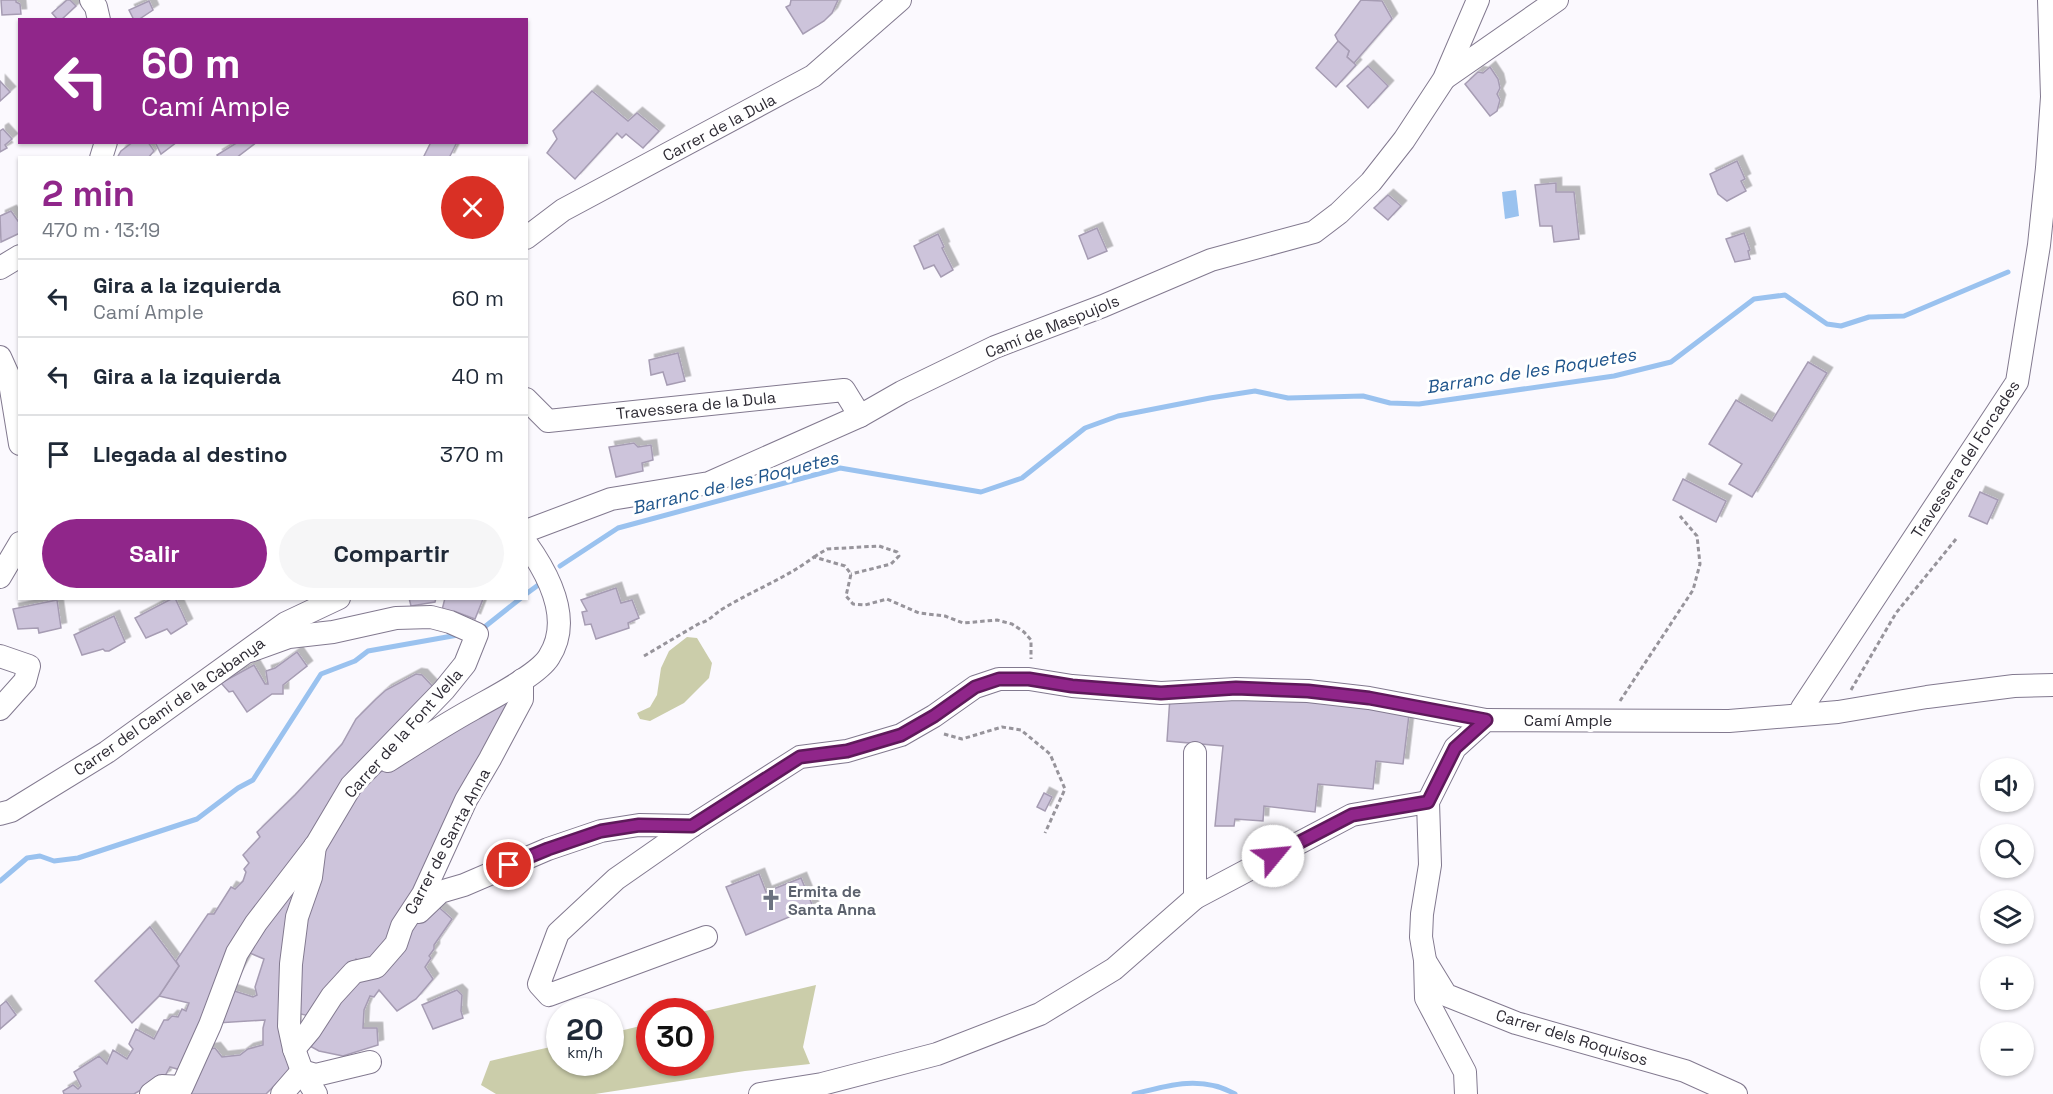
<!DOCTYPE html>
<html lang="es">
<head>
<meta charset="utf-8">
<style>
  :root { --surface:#fff; --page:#f6f6f7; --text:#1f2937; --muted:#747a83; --line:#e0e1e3; --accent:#90268a }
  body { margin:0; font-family:"Space Grotesk",sans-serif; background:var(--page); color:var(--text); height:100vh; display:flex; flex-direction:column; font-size:22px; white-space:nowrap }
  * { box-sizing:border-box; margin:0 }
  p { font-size:20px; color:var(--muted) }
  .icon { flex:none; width:33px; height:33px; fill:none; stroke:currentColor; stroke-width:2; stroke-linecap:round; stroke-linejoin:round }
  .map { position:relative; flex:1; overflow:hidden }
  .drawer { position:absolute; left:18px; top:156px; width:510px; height:444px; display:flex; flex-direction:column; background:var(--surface); border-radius:0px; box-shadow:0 2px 4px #0004 }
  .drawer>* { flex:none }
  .hud { position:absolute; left:18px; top:18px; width:510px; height:126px; border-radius:0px; box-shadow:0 2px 4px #0004; background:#90268a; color:#fff; overflow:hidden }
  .tools { position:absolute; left:1980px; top:758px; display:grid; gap:12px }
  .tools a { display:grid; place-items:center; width:54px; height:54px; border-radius:50%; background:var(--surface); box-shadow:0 2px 4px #0004; font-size:30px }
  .speed { position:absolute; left:546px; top:998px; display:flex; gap:12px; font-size:30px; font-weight:700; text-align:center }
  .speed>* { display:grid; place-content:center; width:78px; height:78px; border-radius:50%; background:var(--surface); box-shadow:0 2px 4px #0004; line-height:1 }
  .speed small { font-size:15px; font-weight:400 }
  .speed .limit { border:9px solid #d22; background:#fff; color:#111 }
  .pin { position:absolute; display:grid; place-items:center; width:51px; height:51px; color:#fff; margin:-26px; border:3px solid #fff; border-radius:50%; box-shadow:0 2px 6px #0007 }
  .me { position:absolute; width:66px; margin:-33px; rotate:62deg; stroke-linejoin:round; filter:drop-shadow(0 0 4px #0008) }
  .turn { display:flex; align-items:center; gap:21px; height:126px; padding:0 24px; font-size:27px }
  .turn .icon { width:78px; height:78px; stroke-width:2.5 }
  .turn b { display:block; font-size:42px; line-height:51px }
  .round { display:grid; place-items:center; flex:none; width:63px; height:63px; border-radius:32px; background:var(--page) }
  .overview { display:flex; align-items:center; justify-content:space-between; height:102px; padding:0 24px }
  h1 { font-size:36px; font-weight:700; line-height:45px; color:var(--accent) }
  .primary-button { display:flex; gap:12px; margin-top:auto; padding:12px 24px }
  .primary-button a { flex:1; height:69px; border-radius:36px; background:var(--accent); color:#fff; font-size:24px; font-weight:700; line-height:69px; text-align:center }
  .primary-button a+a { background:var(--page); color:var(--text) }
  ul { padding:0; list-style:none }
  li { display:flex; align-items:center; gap:18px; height:78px; padding:0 24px; border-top:2px solid var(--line) }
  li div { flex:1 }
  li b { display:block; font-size:22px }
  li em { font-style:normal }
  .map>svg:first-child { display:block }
  .green { fill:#cbcdaa }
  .water { fill:#9ac2ef }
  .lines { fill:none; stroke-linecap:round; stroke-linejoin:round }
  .stream { stroke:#9ac2ef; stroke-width:5 }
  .building { fill:#cdc4db; stroke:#a69cb3; stroke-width:1.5; filter:url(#shadow) }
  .minor-casing { stroke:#82798f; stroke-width:24 }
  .path { stroke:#97949b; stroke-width:3; stroke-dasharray:4.5 3; stroke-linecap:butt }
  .minor { stroke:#fff; stroke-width:22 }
  .route-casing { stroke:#5e195a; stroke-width:15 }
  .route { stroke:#90268a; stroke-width:10 }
  .labels { text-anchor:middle; stroke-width:6; stroke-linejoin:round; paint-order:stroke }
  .street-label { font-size:16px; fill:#2e2b34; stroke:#fff }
  .worship-label { font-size:16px; font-weight:bold; fill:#5b616d; stroke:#fff; text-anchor:start }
  .water-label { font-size:18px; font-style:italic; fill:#1e548b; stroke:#fff }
</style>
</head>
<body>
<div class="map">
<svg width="2053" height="1094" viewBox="0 0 2053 1094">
  <defs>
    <filter id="shadow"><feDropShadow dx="5.5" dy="-5.5" stdDeviation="0" flood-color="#0004"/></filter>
  </defs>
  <rect width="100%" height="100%" fill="#fbf9fe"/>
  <g class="green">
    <polygon points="687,637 697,638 712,663 709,678 684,703 650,721 640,719 637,713 650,707 657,695 661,668 669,651"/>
    <polygon points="816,985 803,1047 810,1064 745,1071 595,1094 496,1094 481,1085 490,1061 559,1045 560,1062 610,1062 611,1033 649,1024 650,1062 700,1062 701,1012"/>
  </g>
  <polygon class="water" points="1516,190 1519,216 1505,219 1502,192"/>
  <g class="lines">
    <g class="stream">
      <polyline points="560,566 618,528 840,468 981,492 1022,478 1085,428 1118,416 1210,398 1255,391 1288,398 1363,396 1390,403 1419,404 1614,376 1671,362 1754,299 1785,295 1827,324 1841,326 1869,317 1904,316 2008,272"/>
      <polyline points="526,594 541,583"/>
      <polyline points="482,629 521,598"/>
      <polyline points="0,881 27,858 40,856 54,861 78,858 197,819 238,788 253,780 321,674 355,661 368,651 458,635"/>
      <path d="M1134,1094C1168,1085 1202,1075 1235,1094"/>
    </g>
  </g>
  <g class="building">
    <polygon points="1,0 16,0 16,2 20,4 21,14 2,15"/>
    <polygon points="67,0 70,0 76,6 61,20 58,20 52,13"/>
    <polygon points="791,0 838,0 832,13 824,21 803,34 786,7 790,5"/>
    <polygon points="1361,0 1382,1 1392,19 1354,63 1347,57 1349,51 1338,41 1335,35"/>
    <polygon points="149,1 153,10 138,20 134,20 129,10"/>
    <polygon points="1338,41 1349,51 1347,57 1356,65 1336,87 1316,68"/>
    <polygon points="1368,66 1388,86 1368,108 1347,86"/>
    <polygon points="1490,67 1498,79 1500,88 1497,94 1500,100 1497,111 1490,116 1465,84 1478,72 1483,73"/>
    <polygon points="0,81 10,92 0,101"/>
    <polygon points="592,91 628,121 637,113 659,131 643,148 626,134 622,138 617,133 575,179 547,153 557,139 553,131"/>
    <polygon points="3,129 12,139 5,145 7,148 0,152 0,131"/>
    <polygon points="133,142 148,142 154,151 148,158 117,158 121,151"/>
    <polygon points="155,142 177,142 161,154"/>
    <polygon points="238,142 257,142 236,158 219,158 217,155"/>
    <polygon points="431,142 457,142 449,158 423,158"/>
    <polygon points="1737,161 1745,179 1741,181 1746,191 1727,201 1718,194 1710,174"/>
    <polygon points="1556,183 1556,192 1574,192 1579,239 1554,242 1552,226 1540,226 1535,185"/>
    <polygon points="1388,195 1401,206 1388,220 1374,208"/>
    <polygon points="11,211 18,221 20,220 20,233 1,242 0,216"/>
    <polygon points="1097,228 1107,251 1088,259 1079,236"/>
    <polygon points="1744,233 1750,250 1748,251 1750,259 1735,262 1726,239"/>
    <polygon points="938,234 944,247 942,248 953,270 941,277 934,265 924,269 914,246"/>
    <polygon points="678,353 685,381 667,385 663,372 651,375 649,360"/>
    <polygon points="1808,362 1827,373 1752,497 1729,484 1742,464 1709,444 1736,400 1772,421"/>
    <polygon points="634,443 638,447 651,445 653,460 642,463 643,471 616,477 609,447"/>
    <polygon points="1683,479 1726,501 1716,522 1673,500"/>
    <polygon points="1980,492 1998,500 1987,524 1969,516"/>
    <polygon points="616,588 621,603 632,600 639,618 628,623 629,628 596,639 591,624 585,625 582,612 587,611 581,600"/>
    <polygon points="173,598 175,598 187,624 171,634 167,629 146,638 135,618"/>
    <polygon points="409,598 436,598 435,602 411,606"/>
    <polygon points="445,598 481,598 483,599 475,619 454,611 452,613 442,610"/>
    <polygon points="57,600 61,628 39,633 38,628 18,629 13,609"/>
    <polygon points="114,616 125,642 109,651 105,651 103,649 82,655 74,635"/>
    <polygon points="297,652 307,666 283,685 283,694 272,694 247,712 233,691 229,692 221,683 254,665 265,684 268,684 266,671 275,668"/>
    <polygon points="416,674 422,675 435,689 329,809 184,1071 170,1067 165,1076 134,1094 64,1094 63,1091 73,1085 78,1089 81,1086 74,1072 99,1056 107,1064 113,1050 127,1059 133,1049 129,1044 136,1029 154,1039 164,1020 168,1020 172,1016 178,1017 182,1009 186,1011 189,1003 159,996 179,966 176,961 208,914 214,914 231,887 235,889 243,881 246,872 244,869 249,863 243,855 260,837 257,832 295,795 342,744 356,719 376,699 386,690"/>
    <polygon points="1170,697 1410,706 1403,764 1376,761 1373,789 1318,784 1315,812 1264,806 1263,821 1235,819 1234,826 1215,826 1223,746 1167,741"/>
    <polygon points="504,700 509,706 402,925 369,967 356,959 314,1017 296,1013 299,943 321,847 369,780 399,759"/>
    <polygon points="1044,793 1052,797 1045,811 1037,807"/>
    <polygon points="759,874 766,892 801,878 813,907 746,935 726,887"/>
    <polygon points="298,876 294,916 296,1064 266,1094 183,1094 205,1050 215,1048 222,1057 240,1055 248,1049 263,1045 263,1028 265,1020 217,1023 228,989 253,997 257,995 255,987 264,959 245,951"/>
    <polygon points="433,902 452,919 434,945 434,949 429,956 431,958 425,967 433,979 416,999 397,1011 379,990 374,997 370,996 364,1010 363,1028 377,1028 378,1045 343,1056 319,1051 308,1045 351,981 400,945"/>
    <polygon points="150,927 179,966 159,996 132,1023 95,981"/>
    <polygon points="457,990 462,995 461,1011 463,1018 433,1029 422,1005"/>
    <polygon points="6,1001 16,1015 0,1029 0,1006"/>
  </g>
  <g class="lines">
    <defs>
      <g id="minor">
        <polyline points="91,0 96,7 99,20"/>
        <polyline points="1445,78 1557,0"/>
        <polyline points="101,158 106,142"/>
        <polyline points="526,238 563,210 813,76 900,0"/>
        <polyline points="0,268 20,256"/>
        <polyline points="0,357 9,377 20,444"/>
        <polyline points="526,399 548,421 844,390 860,416"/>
        <polyline points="526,531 611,499 709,483 860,416 902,392 995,347 1103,306 1211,260 1314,232 1339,213 1371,182 1404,140 1444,79 1478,0"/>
        <polyline points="0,577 20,543"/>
        <polyline points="0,656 29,666 25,681 0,709"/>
        <polyline points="1802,708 2017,382 2039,245 2047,168 2052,97 2049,0"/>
        <polyline points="1195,753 1195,898"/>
        <path d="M388,761C416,743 444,725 473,709C492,698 538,675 549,657C573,620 549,575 526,543"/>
        <polyline points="0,814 11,811 107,752 286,623 339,598"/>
        <polyline points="315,846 311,877 297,917 291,964 289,1026 294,1049 302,1071 316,1094"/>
        <polyline points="419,912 440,892 464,885 548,849 601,831 639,825 692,826"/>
        <polyline points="706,937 549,995 539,984 558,933 616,879 692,826 800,757 847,751 901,735 934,716 975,687 999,679 1029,679 1072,686 1161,693 1236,689 1308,691 1369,698 1486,720"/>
        <polyline points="1427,964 1446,995 1516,1023 1685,1071 1736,1094"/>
        <polyline points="294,1049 310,1030 332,996 354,972 376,967 396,944 402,926 423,894 466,800 490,759 522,699 522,680"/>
        <polyline points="302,1071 316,1075 370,1062"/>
        <polyline points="151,1094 162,1086 182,1087 210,1025 237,953 256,923 316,845 351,786 444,690 465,664 477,634 450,622 431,617 396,618 333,632 289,637 250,651"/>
        <polyline points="282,1094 302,1071"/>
        <polyline points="760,1094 822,1084 937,1054 1040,1014 1114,969 1195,898 1352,815 1428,802"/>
        <polyline points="1466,1094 1465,1072 1426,998 1425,960 1421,937 1422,914 1430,865 1428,802 1455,748 1486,720 1729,721 1838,712 1927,697 2014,686 2053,685"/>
      </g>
    </defs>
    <use href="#minor" class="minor-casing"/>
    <g class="path">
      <polyline points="814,557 827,549 879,546 897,552 899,556 891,564 851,574"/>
      <path d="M644,656L700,623C710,621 715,613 724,608C754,590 786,578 814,557L845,566L851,574L846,596L853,604L865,605L887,599L919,613L945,616L963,623L997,620L1012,624L1024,632L1031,640V659"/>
      <polyline points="1851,690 1896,613 1956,539"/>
      <polyline points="1620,701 1693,590 1700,564 1697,536 1680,516"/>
      <polyline points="944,734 962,739 1002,727 1021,730 1050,754 1065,789 1045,833"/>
    </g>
    <use href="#minor" class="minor"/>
  </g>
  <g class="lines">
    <defs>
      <polyline id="route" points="509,865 548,849 601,831 639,825 692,826 800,757 847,751 901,735 934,716 975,687 999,679 1029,679 1072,686 1161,693 1236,688 1308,691 1369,698 1486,720 1455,748 1428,802 1352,815 1273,856"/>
    </defs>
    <use href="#route" class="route-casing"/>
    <use href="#route" class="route"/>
  </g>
  <defs>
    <symbol id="church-bare" viewBox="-9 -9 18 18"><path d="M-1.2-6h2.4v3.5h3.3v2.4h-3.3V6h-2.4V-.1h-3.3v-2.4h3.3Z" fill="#6b7280" stroke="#fff" stroke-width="2.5" paint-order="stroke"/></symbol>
  </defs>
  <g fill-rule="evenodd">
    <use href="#church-bare" x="756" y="885" width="30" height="30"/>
  </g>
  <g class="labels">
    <g class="street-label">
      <text transform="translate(719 127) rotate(-28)" y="6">Carrer de la Dula</text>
      <text transform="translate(1052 326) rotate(-22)" y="6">Camí de Maspujols</text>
      <text transform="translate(696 405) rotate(-6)" y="6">Travessera de la Dula</text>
      <text transform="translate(1965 459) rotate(-57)" y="6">Travessera del Forcades</text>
      <text transform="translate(169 706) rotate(-35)" y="6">Carrer del Camí de la Cabanya</text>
      <text x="1568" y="726">Camí Ample</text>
      <text transform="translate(403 733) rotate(-48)" y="6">Carrer de la Font Vella</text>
      <text transform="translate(447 841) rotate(-62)" y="6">Carrer de Santa Anna</text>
      <text transform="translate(1572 1037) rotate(17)" y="6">Carrer dels Roquisos</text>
    </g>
    <g class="worship-label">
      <text x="788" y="897">Ermita de<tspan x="788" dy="18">Santa Anna</tspan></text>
    </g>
    <g class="water-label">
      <text transform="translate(1531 371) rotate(-9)" y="6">Barranc de les Roquetes</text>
      <text transform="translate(735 483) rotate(-14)" y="6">Barranc de les Roquetes</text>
    </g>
  </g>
</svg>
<div class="tools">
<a><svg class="icon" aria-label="sound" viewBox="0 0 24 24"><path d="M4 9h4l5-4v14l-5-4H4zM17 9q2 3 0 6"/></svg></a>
<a><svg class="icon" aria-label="search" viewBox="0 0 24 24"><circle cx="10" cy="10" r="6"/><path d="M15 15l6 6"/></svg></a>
<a><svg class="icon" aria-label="layers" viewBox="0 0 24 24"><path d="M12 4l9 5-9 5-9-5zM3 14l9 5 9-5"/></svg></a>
<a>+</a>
<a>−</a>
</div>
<div class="speed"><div>20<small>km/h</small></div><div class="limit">30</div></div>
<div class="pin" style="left:509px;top:865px;background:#d93025"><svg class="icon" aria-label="arrive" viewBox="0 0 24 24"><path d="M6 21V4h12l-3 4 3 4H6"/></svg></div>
<svg class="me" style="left:1273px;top:856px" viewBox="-20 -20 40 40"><circle r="19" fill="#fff"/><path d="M0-13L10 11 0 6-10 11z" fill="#90268a"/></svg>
<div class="hud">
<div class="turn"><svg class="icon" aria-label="left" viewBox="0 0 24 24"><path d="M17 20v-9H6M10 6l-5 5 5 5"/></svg><div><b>60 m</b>Camí Ample</div></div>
</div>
<section class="drawer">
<div class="overview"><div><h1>2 min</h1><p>470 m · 13:19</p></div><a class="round" style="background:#d93025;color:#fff"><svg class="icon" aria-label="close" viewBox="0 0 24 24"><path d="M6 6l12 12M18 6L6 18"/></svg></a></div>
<ul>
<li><svg class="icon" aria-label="left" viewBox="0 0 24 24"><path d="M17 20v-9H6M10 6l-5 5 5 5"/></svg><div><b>Gira a la izquierda</b><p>Camí Ample</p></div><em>60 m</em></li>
<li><svg class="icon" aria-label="left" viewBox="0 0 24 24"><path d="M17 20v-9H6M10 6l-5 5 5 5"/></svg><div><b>Gira a la izquierda</b></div><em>40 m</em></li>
<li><svg class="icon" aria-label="arrive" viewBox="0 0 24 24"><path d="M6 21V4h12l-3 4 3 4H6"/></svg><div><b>Llegada al destino</b></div><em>370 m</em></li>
</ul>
<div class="primary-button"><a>Salir</a><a>Compartir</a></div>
</section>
</div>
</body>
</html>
